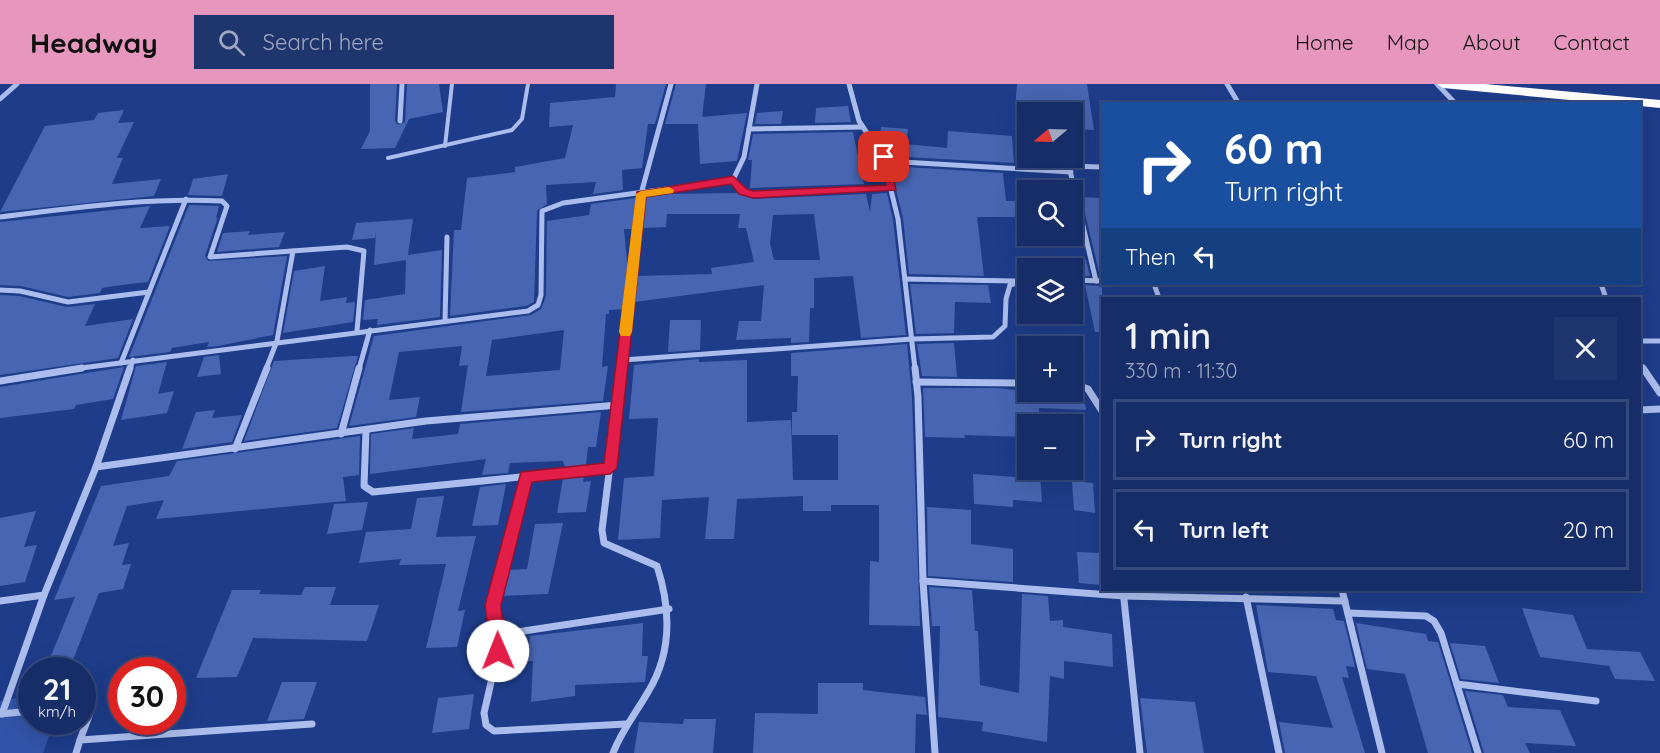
<!DOCTYPE html>
<html lang="en">
<head>
<meta charset="utf-8">
<style>
  :root { --surface:#162d68; --page:#1f356e; --text:#f1f3f6; --muted:#9ea8c0; --line:#35497c; --accent:#e797bd }
  body { margin:0; font-family:Quicksand,sans-serif; background:var(--page); color:var(--text); height:100vh; display:flex; flex-direction:column; font-size:22px; white-space:nowrap }
  * { box-sizing:border-box; margin:0 }
  p { font-size:20px; color:var(--muted) }
  .icon { flex:none; width:33px; height:33px; fill:none; stroke:currentColor; stroke-width:2; stroke-linecap:round; stroke-linejoin:round }
  .map { position:relative; flex:1; overflow:hidden }
  .panel { position:absolute; left:1101px; top:213px; width:540px; height:294px; display:flex; flex-direction:column; background:var(--surface); border-radius:0px; box-shadow:0 6px 24px #0002,0 0 0 2px var(--line) }
  .panel>* { flex:none }
  .hud { position:absolute; left:1101px; top:18px; width:540px; height:183px; border-radius:0px; box-shadow:0 6px 24px #0002,0 0 0 2px var(--line); background:#1a4fa0; color:#fff; overflow:hidden }
  .needle { width:39px; rotate:251deg }
  .fabs { position:absolute; left:1017px; top:18px; display:grid; gap:12px }
  .fabs a { display:grid; place-items:center; width:66px; height:66px; border-radius:0px; background:var(--surface); box-shadow:0 6px 24px #0002,0 0 0 2px var(--line); font-size:30px }
  .speed { position:absolute; left:18px; top:573px; display:flex; gap:12px; font-size:30px; font-weight:700; text-align:center }
  .speed>* { display:grid; place-content:center; width:78px; height:78px; border-radius:50%; background:var(--surface); box-shadow:0 6px 24px #0002,0 0 0 2px var(--line); line-height:1 }
  .speed small { font-size:15px; font-weight:400 }
  .speed .limit { border:9px solid #d22; background:#fff; color:#111 }
  .pin { position:absolute; display:grid; place-items:center; width:51px; height:51px; color:#fff; margin:-26px; border-radius:12px; box-shadow:0 3px 9px #0006 }
  .me { position:absolute; width:66px; margin:-33px; rotate:359deg; stroke-linejoin:round; filter:drop-shadow(0 0 4px #0008) }
  .turn { display:flex; align-items:center; gap:21px; height:126px; padding:0 24px; font-size:27px }
  .turn .icon { width:78px; height:78px; stroke-width:2.5 }
  .turn b { display:block; font-size:42px; line-height:51px }
  .then { display:flex; align-items:center; height:57px; padding:0 24px; background:#0003; gap:12px; font-size:22px }
  .round { display:grid; place-items:center; flex:none; width:63px; height:63px; border-radius:0px; background:var(--page) }
  .overview { display:flex; align-items:center; justify-content:space-between; height:102px; padding:0 24px }
  h1 { font-size:36px; font-weight:600; line-height:45px }
  ul { padding:0; list-style:none }
  li { display:flex; align-items:center; gap:18px; height:81px; margin:0 12px 9px; padding:0 12px; border:3px solid var(--line); border-radius:0px }
  li div { flex:1 }
  li b { display:block; font-size:22px }
  li em { font-style:normal }
  header { display:flex; align-items:center; gap:36px; box-sizing:border-box; height:84px; padding:0 30px; background:var(--accent); color:#111 }
  header strong { font-size:28px }
  nav { display:flex; gap:33px; margin-inline-start:auto; font-size:21px }
  .search { width:420px; height:54px; background:var(--page); display:flex; align-items:center; gap:15px; box-sizing:border-box; padding:0 21px; border-radius:0px; color:var(--muted); font-size:22px }
  .map>svg:first-child { display:block }
  .green { fill:#3254a8 }
  .building { fill:#4765b2; fill-rule:evenodd }
  .lines { fill:none; stroke-linecap:round; stroke-linejoin:round }
  .lane { stroke:#aabdec; stroke-width:4 }
  .street-far1 { stroke:#aabdec; stroke-width:5 }
  .street { stroke:#aabdec; stroke-width:7 }
  .highway { fill:#fff; fill-rule:evenodd }
  .route { fill:#e11d48; stroke:#92132f; stroke-width:1.5 }
  .slow { fill:#f59e0b }
</style>
</head>
<body>
<header>
<strong>Headway</strong>
<div class="search"><svg class="icon" aria-label="search" viewBox="0 0 24 24"><circle cx="10" cy="10" r="6"/><path d="M15 15l6 6"/></svg>Search here</div>
<nav><a>Home</a><a>Map</a><a>About</a><a>Contact</a></nav>
</header>
<div class="map">
<svg width="1660" height="669" viewBox="0 0 1660 669">
  <rect width="100%" height="100%" fill="#1e3c8a"/>
  <polygon class="green" points="31,612 32,638 54,638 43,669 0,669 0,617"/>
  <g class="building">
    <polygon points="370,0 397,0 395,37 398,41 405,38 407,0 439,0 443,28 409,35 395,64 361,65 370,47"/>
    <polygon points="616,0 666,0 655,40 648,40 642,84 622,86 623,106 593,110 596,98 546,101 547,120 537,127 534,218 526,222 450,232 454,146 461,146 467,94 515,88 515,83 565,74 573,41 549,43 550,19 615,13"/>
    <polygon points="676,0 706,0 702,33 747,29 737,77 700,80 698,40 665,40"/>
    <polygon points="1017,0 1087,0 1094,46 1072,45 1072,28 1015,26"/>
    <polygon points="848,22 851,38 815,39 816,24"/>
    <polygon points="124,26 118,39 134,38 117,74 123,74 112,100 161,95 154,112 0,128 45,42 94,36 98,29"/>
    <polygon points="783,27 781,40 755,40 757,29"/>
    <polygon points="881,43 908,45 906,60 947,64 948,47 1012,52 1014,79 888,72 879,58"/>
    <polygon points="853,48 864,100 750,104 752,76 748,76 753,50"/>
    <polygon points="890,82 1003,89 1006,117 1016,117 1019,133 977,133 984,192 909,190 903,134"/>
    <polygon points="228,90 222,112 188,111 193,95"/>
    <path d="M738,109L753,115L866,110L870,128L872,110L887,109L893,136L906,251L861,254L853,192L814,194V224H810L809,258L791,259V254L736,256L739,237H761L764,201L634,218L637,192L712,190L711,184L754,178L746,144H738L740,130H667L666,143L642,144L646,113L668,110ZM814,130L820,176H774L770,160L773,131Z"/>
    <polygon points="1081,113 1102,114 1102,192 1100,192"/>
    <path d="M636,114L632,145H624L628,187L624,225L609,226V230H606L602,283L608,282L603,317L461,328L468,281L459,282L462,262L399,268L389,316L420,313L416,333L349,342L374,252L531,231L541,225L546,212L547,130V137L589,131L591,120ZM564,246L560,286L486,292L492,256Z"/>
    <polygon points="189,121 219,122 216,134 218,133 205,172 208,177 287,172 273,251 218,262 207,263 209,258 172,264 170,268 129,273"/>
    <polygon points="150,122 140,144 170,142 148,198 121,201 102,204 100,209 68,213 21,202 0,201 0,138"/>
    <polygon points="413,135 408,171 442,166 440,233 377,241 378,235 363,236 365,216 405,210 406,176 374,181 376,148 375,154 352,156 356,139"/>
    <polygon points="250,147 248,151 285,148 279,163 217,168 223,149"/>
    <polygon points="1072,176 1086,176 1090,192 1072,191"/>
    <polygon points="325,182 320,217 347,213 346,219 355,218 353,238 283,249 294,187"/>
    <polygon points="910,200 988,201 991,219 955,218 954,249 916,250"/>
    <polygon points="1085,201 1102,202 1102,248 1095,248"/>
    <polygon points="0,211 19,212 67,223 95,220 85,242 133,235 118,274 0,291"/>
    <polygon points="670,236 701,236 700,266 668,268"/>
    <polygon points="954,259 957,293 922,292 917,260"/>
    <polygon points="907,260 912,313 920,542 869,541 870,477 879,478 879,421 831,421 831,427 803,427 803,412 737,415 734,455 705,455 709,413 662,416 660,454 618,456 624,394 654,392 658,334 629,335 634,281 699,275 699,278 747,276 747,338 791,336 793,396 838,396 838,351 792,351 792,328 797,328 798,292 791,292 791,269"/>
    <polygon points="219,271 221,290 197,293 204,273"/>
    <polygon points="352,272 358,272 337,344 244,357 274,277"/>
    <polygon points="167,278 158,310 174,307 167,329 121,336 136,282"/>
    <polygon points="124,283 113,315 76,321 74,325 0,334 0,303"/>
    <polygon points="923,304 997,304 1043,309 1079,308 1083,309 1086,326 1039,324 1040,340 1028,340 1028,353 964,351 965,354 925,353"/>
    <polygon points="215,326 212,334 242,331 232,358 182,365 196,328"/>
    <polygon points="601,328 596,363 588,363 586,381 565,383 563,377 510,379 508,389 482,391 486,375 370,390 371,350 414,344 412,355 458,350 460,340"/>
    <polygon points="360,352 359,391 343,393 346,417 156,435 164,416 127,422 113,462 129,459 122,481 131,480 123,505 99,509 73,576 48,579 75,513 54,516 101,402 169,392 177,377"/>
    <polygon points="1016,388 1040,389 1042,418 1013,416 1013,423 974,420 973,390 1016,393"/>
    <polygon points="584,392 583,398 591,397 586,428 557,429 563,394"/>
    <polygon points="1072,397 1093,399 1095,429 1074,426"/>
    <polygon points="506,400 498,441 472,442 480,403"/>
    <polygon points="444,412 436,453 476,452 458,527 465,526 457,563 426,564 446,480 399,481 401,475 359,479 366,448 411,445 417,414"/>
    <polygon points="368,418 362,446 327,450 334,420"/>
    <polygon points="927,423 971,426 971,460 1013,465 1013,498 928,492"/>
    <polygon points="36,427 24,463 37,461 25,498 0,502 0,434"/>
    <polygon points="563,439 548,510 504,512 509,486 527,485 535,440"/>
    <polygon points="1077,468 1102,469 1102,501 1079,499"/>
    <polygon points="305,503 336,503 330,521 379,521 367,557 253,554 237,593 196,594 232,506 261,506 259,510 301,511"/>
    <polygon points="929,503 972,506 975,547 978,547 980,601 1019,609 1022,510 1048,512 1050,537 1063,536 1063,543 1112,550 1113,583 1064,577 1064,595 1050,592 1047,658 982,647 983,638 938,633 940,542 932,542"/>
    <polygon points="1256,521 1333,525 1336,536 1344,537 1355,583 1346,582 1349,594 1342,593 1365,669 1285,669 1279,638 1333,644 1316,592 1268,588"/>
    <polygon points="1522,524 1573,531 1587,565 1640,568 1655,597 1615,595 1609,582 1540,573"/>
    <polygon points="643,539 642,572 648,572 645,598 575,601 575,612 531,618 533,577 527,577 530,552"/>
    <polygon points="1356,539 1426,550 1428,557 1438,558 1472,669 1428,669 1405,590 1367,585"/>
    <polygon points="1450,559 1485,562 1499,599 1461,595"/>
    <polygon points="282,598 317,598 304,635 267,637"/>
    <polygon points="818,599 863,599 863,606 925,613 927,631 916,630 915,669 753,669 755,629 818,630"/>
    <polygon points="1465,607 1503,611 1508,623 1560,626 1576,662 1525,659 1530,669 1484,669"/>
    <polygon points="474,610 469,645 432,649 438,614"/>
    <polygon points="1140,614 1195,618 1204,669 1147,669"/>
    <polygon points="684,635 716,635 713,669 634,669 639,638 683,640"/>
  </g>
  <g class="lines">
    <g class="lane">
      <polyline points="445,62 452,0"/>
      <polyline points="388,74 512,46 522,35 528,0"/>
    </g>
    <g class="street-far1">
      <polyline points="671,0 641,110 623,276 912,255 993,253 1005,242 1006,215 1010,201 1028,196"/>
      <polyline points="849,0 859,37 883,73 898,135 915,285"/>
      <polyline points="1227,0 1239,20"/>
      <polyline points="1437,0 1456,20"/>
      <polyline points="0,15 17,0"/>
      <polyline points="400,37 402,0"/>
      <polyline points="749,45 863,43"/>
      <polyline points="1067,74 1096,197"/>
      <polyline points="885,77 1071,88"/>
      <polyline points="1068,82 1102,83"/>
      <polyline points="733,96 743,108 753,110 892,104"/>
      <path d="M0,133C74,124 148,113 222,117L227,122L210,173L347,163L364,167L357,247"/>
      <polyline points="905,195 1014,197"/>
      <polyline points="1072,196 1102,197"/>
      <polyline points="1154,200 1159,214"/>
      <polyline points="1601,200 1606,214"/>
      <polyline points="0,206 20,207 68,218 149,208"/>
      <polyline points="445,237 447,153"/>
      <polyline points="1640,257 1660,257"/>
      <polyline points="121,279 186,115"/>
      <polyline points="1640,280 1644,285"/>
      <polyline points="73,285 528,227 538,221 541,211 542,127 563,119 733,96 744,73 757,0"/>
      <polyline points="130,285 133,276"/>
      <polyline points="266,285 277,257 293,167"/>
      <polyline points="359,285 370,246"/>
      <polyline points="622,285 623,276"/>
    </g>
    <g class="street">
      <polyline points="915,284 918,313 923,497 935,669"/>
      <polyline points="1643,284 1660,309"/>
      <polyline points="0,297 82,284"/>
      <polyline points="916,298 1028,299"/>
      <polyline points="1072,299 1088,305 1102,327"/>
      <polyline points="1640,326 1660,325"/>
      <polyline points="366,346 364,402 373,408 610,384"/>
      <polyline points="341,350 359,284"/>
      <polyline points="235,365 267,284"/>
      <polyline points="96,383 426,337 618,321"/>
      <polyline points="526,392 493,521 495,536 503,546 517,548 669,525"/>
      <polyline points="923,497 1124,512 1345,517"/>
      <polyline points="1123,506 1140,669"/>
      <polyline points="1342,506 1382,669"/>
      <polyline points="1246,513 1279,669"/>
      <polyline points="0,517 44,511 96,383 130,284"/>
      <polyline points="1348,529 1426,532 1434,537 1441,549 1478,669"/>
      <polyline points="503,546 484,629 486,641 494,647 626,640"/>
      <polyline points="1457,600 1596,617"/>
      <polyline points="0,630 32,627"/>
      <polyline points="2,630 44,511"/>
      <polyline points="80,656 89,632 86,623 82,623"/>
      <polyline points="76,669 80,656 312,640"/>
      <path d="M613,669C622,646 636,629 648,608C672,569 671,525 657,482L604,459L602,446L622,284"/>
    </g>
    <polygon class="highway" points="1437,0 1485,0 1660,16 1660,24 1640,22 1640,20 1612,20 1443,4"/>
  </g>
  <polygon class="route" points="880,70 889,73 896,106 753,114 739,110 731,100 646,113 617,384 610,390 532,398 501,521 502,533 511,546 504,572 498,575 493,572 490,567 495,548 487,536 485,521 521,388 604,379 637,108 733,92 747,105 753,107 886,101"/>
  <polygon class="slow" points="669,103 674,106 673,109 646,113 632,248 630,252 621,252 619,248 636,110 641,107"/>
</svg>
<div class="fabs">
<a><svg class="needle" viewBox="-14 -14 28 28"><path d="M0-13l5 13h-10z" fill="#e53935"/><path d="M0 13l5-13h-10z" fill="#9ea8c0"/></svg></a>
<a><svg class="icon" aria-label="search" viewBox="0 0 24 24"><circle cx="10" cy="10" r="6"/><path d="M15 15l6 6"/></svg></a>
<a><svg class="icon" aria-label="layers" viewBox="0 0 24 24"><path d="M12 4l9 5-9 5-9-5zM3 14l9 5 9-5"/></svg></a>
<a>+</a>
<a>−</a>
</div>
<div class="speed"><div>21<small>km/h</small></div><div class="limit">30</div></div>
<div class="pin" style="left:884px;top:73px;background:#d93025"><svg class="icon" aria-label="arrive" viewBox="0 0 24 24"><path d="M6 21V4h12l-3 4 3 4H6"/></svg></div>
<svg class="me" style="left:498px;top:567px" viewBox="-20 -20 40 40"><circle r="19" fill="#fff"/><path d="M0-13L10 11 0 6-10 11z" fill="#e11d48"/></svg>
<div class="hud">
<div class="turn"><svg class="icon" aria-label="right" viewBox="0 0 24 24"><path d="M7 20v-9h11M14 6l5 5-5 5"/></svg><div><b>60 m</b>Turn right</div></div>
<div class="then">Then<svg class="icon" aria-label="left" viewBox="0 0 24 24"><path d="M17 20v-9H6M10 6l-5 5 5 5"/></svg></div>
</div>
<section class="panel">
<div class="overview"><div><h1>1 min</h1><p>330 m · 11:30</p></div><a class="round"><svg class="icon" aria-label="close" viewBox="0 0 24 24"><path d="M6 6l12 12M18 6L6 18"/></svg></a></div>
<ul>
<li><svg class="icon" aria-label="right" viewBox="0 0 24 24"><path d="M7 20v-9h11M14 6l5 5-5 5"/></svg><div><b>Turn right</b></div><em>60 m</em></li>
<li><svg class="icon" aria-label="left" viewBox="0 0 24 24"><path d="M17 20v-9H6M10 6l-5 5 5 5"/></svg><div><b>Turn left</b></div><em>20 m</em></li>
</ul>
</section>
</div>
</body>
</html>
